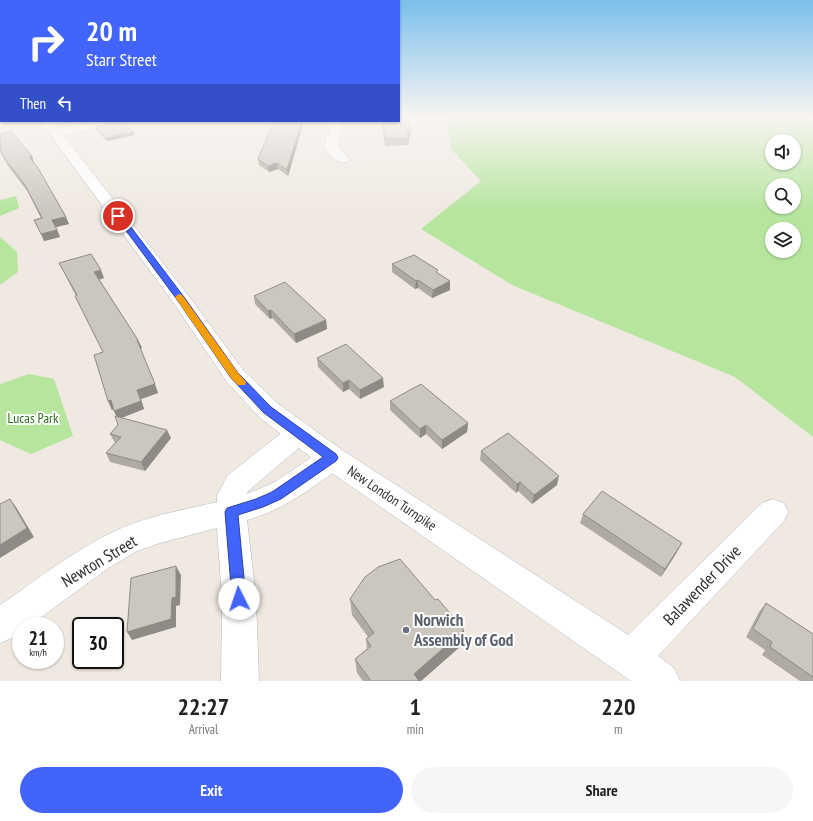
<!DOCTYPE html>
<html lang="en">
<head>
<meta charset="utf-8">
<style>
  :root { --surface:#fff; --page:#f6f6f6; --text:#222; --muted:#767676; --accent:#4264fb }
  body { margin:0; font-family:"PT Sans Narrow",sans-serif; background:var(--page); color:var(--text); height:100vh; display:flex; flex-direction:column; font-size:15px; white-space:nowrap }
  * { box-sizing:border-box; margin:0 }
  p { font-size:13px; color:var(--muted) }
  .icon { flex:none; width:22px; height:22px; fill:none; stroke:currentColor; stroke-width:2; stroke-linecap:round; stroke-linejoin:round }
  .map { position:relative; height:681px; overflow:hidden }
  .drawer { display:flex; flex-direction:column; background:var(--surface); flex:1 }
  .drawer>* { flex:none }
  .hud { position:absolute; left:0px; top:0px; width:400px; height:122px; box-shadow:0 1px 3px #0004; background:#4264fb; color:#fff; overflow:hidden }
  .buttons { position:absolute; left:765px; top:134px; display:grid; gap:8px }
  .buttons a { display:grid; place-items:center; width:36px; height:36px; border-radius:50%; background:var(--surface); box-shadow:0 1px 3px #0004; font-size:20px }
  .speed { position:absolute; left:12px; top:617px; display:flex; gap:8px; font-size:20px; font-weight:700; text-align:center }
  .speed>* { display:grid; place-content:center; width:52px; height:52px; border-radius:50%; background:var(--surface); box-shadow:0 1px 3px #0004; line-height:1 }
  .speed small { font-size:10px; font-weight:400 }
  .speed .limit { border:2px solid #111; border-radius:6px; background:#fff; color:#111 }
  .pin { position:absolute; display:grid; place-items:center; width:34px; height:34px; color:#fff; margin:-17px; border:2px solid #fff; border-radius:50%; box-shadow:0 1px 4px #0007 }
  .me { position:absolute; width:44px; margin:-22px; rotate:356deg; stroke-linejoin:round; filter:drop-shadow(0 0 3px #0008) }
  .turn { display:flex; align-items:center; gap:14px; height:84px; padding:0 20px; font-size:18px }
  .turn .icon { width:52px; height:52px; stroke-width:2.5 }
  .turn b { display:block; font-size:28px; line-height:34px }
  .then { display:flex; align-items:center; height:38px; padding:0 20px; background:#0003; gap:8px; font-size:15px }
  .eta { display:flex; justify-content:space-evenly; align-items:center; height:68px; text-align:center }
  .eta b { font-size:24px; font-weight:700; line-height:28px }
  .cta { display:flex; gap:8px; margin-top:auto; padding:8px 20px }
  .cta a { flex:1; height:46px; border-radius:24px; background:var(--accent); color:#fff; font-size:16px; font-weight:700; line-height:46px; text-align:center }
  .cta a+a { background:var(--page); color:var(--text) }
  .map>svg:first-child { display:block }
  .green { fill:#b6e59e; fill-rule:evenodd }
  .lines { fill:none; stroke-linecap:round; stroke-linejoin:round }
  .street-casing { stroke:#b4b7c1; stroke-width:1 }
  .secondary-casing { stroke:#b4b7c1; stroke-width:1 }
  .street { fill:#fff; fill-rule:evenodd }
  .secondary { fill:#fff; fill-rule:evenodd }
  .wall { fill:#afaba4 }
  .shaded-wall { fill:#8e8b86 }
  .building { fill:#cbc7bf; stroke:#8e8b86 }
  .route { fill:#4264fb; stroke:#2b41a3 }
  .slow { fill:#f59e0b }
  .worship-dot { fill:#6b7280; stroke:#fff; stroke-width:1.5 }
  .labels { text-anchor:middle; stroke-width:4; stroke-linejoin:round; paint-order:stroke }
  .park-label { font-size:14px; fill:#2c6e1b; stroke:#fff }
  .street-label { font-size:14px; fill:#2e2e2e; stroke:#fff }
  .near-street-label { font-size:17px; fill:#2e2e2e; stroke:#fff }
  .near-worship-label { font-size:17px; font-weight:bold; fill:#5b616d; stroke:#fff; text-anchor:start }
</style>
</head>
<body>
<div class="map">
<svg width="813" height="681" viewBox="0 0 813 681">
  <rect width="100%" height="100%" fill="#efe9e1"/>
  <g class="green">
    <path d="M446,116H740L770,119L783,116H794L813,122V437L735,377L512,285L421,229L481,181L451,149ZM772,141H794V163H772ZM772,185H794V207H772ZM772,229H794V251H772Z"/>
    <polygon points="16,196 19,208 0,216 0,200"/>
    <polygon points="0,237 17,252 18,272 0,285"/>
    <polygon points="29,374 54,379 73,436 31,454 0,440 0,384"/>
  </g>
  <g class="lines">
    <defs>
      <g id="street">
        <polygon points="95,121 119,121 117,124 113,125 55,137 51,136 49,133 51,130"/>
        <path d="M327,121H339L342,128L338,146L349,159L347,162C336,165 330,155 324,147L330,128Z"/>
        <path d="M298,424L307,427L311,434L307,441L248,491L247,494L275,482L322,450L332,447L342,450L346,458L342,466C312,488 284,510 247,520L256,599L259,681H221L222,599L217,528L160,543L137,551L107,569L29,626H21V632L12,638L0,643V605C37,580 74,550 115,531C147,516 183,510 217,502V495L228,475L289,427Z"/>
        <polygon points="773,499 784,503 788,512 784,521 644,671 631,676 618,671 613,658 618,645 762,503"/>
      </g>
      <polygon id="secondary" points="40,121 52,121 188,295 243,370 277,403 342,450 644,645 674,668 680,681 631,681 322,466 259,417 227,382 173,302"/>
    </defs>
    <use href="#street" class="street-casing"/>
    <use href="#secondary" class="secondary-casing"/>
    <use href="#street" class="street"/>
    <use href="#secondary" class="secondary"/>
  </g>
  <g class="wall">
    <polygon points="274,121 304,121 288,176 278,169 269,172 259,165 258,159"/>
    <polygon points="382,121 399,121 411,131 411,137 409,137 409,145 385,146"/>
    <polygon points="95,127 135,135 107,141 96,130"/>
    <polygon points="0,134 32,156 34,163 69,224 56,227 60,237 44,241 41,218 28,192 8,166 0,151"/>
    <polygon points="59,263 104,278 99,279 138,340 142,348 140,349 158,393 141,399 144,409 122,418 171,438 145,471 110,462 106,453 115,443 110,434 118,425 116,416 113,409 112,410 108,401 103,352 75,296 76,296"/>
    <polygon points="392,264 438,273 450,281 450,290 432,298 418,288 415,289 392,272"/>
    <polygon points="254,296 326,320 327,329 296,343 272,318 270,319 255,304"/>
    <polygon points="317,358 384,387 360,399 349,389 343,392 318,367"/>
    <polygon points="390,401 468,423 467,432 442,449 426,434 420,438 390,410"/>
    <polygon points="481,451 557,485 532,504 518,491 516,493 480,460"/>
    <polygon points="583,514 677,552 661,577 580,523"/>
    <polygon points="350,599 435,600 464,630 462,645 421,681 363,681 357,673 355,659 367,650 366,639 368,637 352,615"/>
    <polygon points="766,603 813,634 813,681 800,681 762,655 765,650 746,637 759,612"/>
  </g>
  <g class="shaded-wall">
    <polygon points="302,121 304,121 288,176 287,170"/>
    <polygon points="134,132 135,135 107,141 106,138"/>
    <polygon points="32,156 34,163 29,157"/>
    <polygon points="277,163 278,169 269,172 268,166"/>
    <polygon points="66,217 69,224 56,227 52,220"/>
    <polygon points="57,230 60,237 44,241 41,234"/>
    <polygon points="101,270 104,278 98,280 94,272"/>
    <polygon points="418,280 418,288 415,289 416,281"/>
    <polygon points="450,281 450,290 432,298 433,290"/>
    <polygon points="271,310 272,318 270,319 268,311"/>
    <polygon points="326,320 327,329 296,343 294,334"/>
    <polygon points="137,340 138,340 142,348 140,349"/>
    <polygon points="383,378 384,387 360,399 360,390"/>
    <polygon points="349,380 349,389 343,392 343,383"/>
    <polygon points="155,384 158,393 141,399 144,409 118,419 114,411 137,390"/>
    <polygon points="111,400 115,408 112,410 108,401"/>
    <polygon points="468,423 467,432 442,449 442,440"/>
    <polygon points="426,425 426,434 420,438 420,429"/>
    <polygon points="167,430 171,438 145,471 141,462"/>
    <polygon points="559,476 557,485 532,504 534,495"/>
    <polygon points="520,482 518,491 516,493 517,484"/>
    <polygon points="10,499 16,507 34,537 0,558 0,545"/>
    <polygon points="682,543 677,552 661,577 665,569"/>
    <polygon points="176,566 181,575 180,605 176,606 176,627 132,640 127,632"/>
    <polygon points="464,630 462,645 421,681 414,681 414,674"/>
  </g>
  <g class="building">
    <polygon points="399,116 408,116 411,131 407,131 409,138 385,139 382,121 399,121"/>
    <polygon points="118,121 119,121 134,132 106,138 95,127 116,122"/>
    <polygon points="274,121 302,121 287,170 277,163 268,166 258,159"/>
    <polygon points="11,131 32,156 29,157 38,168 66,217 52,220 57,230 41,234 34,220 42,218 25,185 5,159 0,150 0,134"/>
    <polygon points="91,254 101,270 94,272 138,340 137,340 155,384 137,390 141,401 114,411 111,400 108,401 94,355 103,352 75,296 77,295 59,263"/>
    <polygon points="414,255 438,270 436,272 450,281 433,290 418,280 416,281 392,264"/>
    <polygon points="285,282 326,320 294,334 271,310 268,311 254,296"/>
    <polygon points="346,344 383,378 360,390 349,380 343,383 317,358"/>
    <polygon points="421,384 468,423 442,440 426,425 420,429 390,401"/>
    <polygon points="115,416 167,430 141,462 106,453 121,437 110,434 118,425"/>
    <polygon points="508,433 559,476 534,495 520,482 517,484 481,451"/>
    <polygon points="602,491 682,543 665,569 583,514"/>
    <polygon points="10,499 27,528 0,545 0,504"/>
    <polygon points="400,559 435,600 438,599 464,630 414,674 419,681 371,681 355,659 371,646 366,639 374,633 350,599 365,577 378,567"/>
    <polygon points="176,566 176,597 172,598 171,619 127,632 131,578"/>
    <polygon points="766,603 813,634 813,677 770,647 772,642 753,629"/>
  </g>
  <linearGradient id="sky" x2="0" y2="1"><stop stop-color="#7abfeb"/><stop offset="0.55" stop-color="#f8f5f2"/><stop offset="1" stop-color="#f8f5f2" stop-opacity="0"/></linearGradient>
  <rect width="813" height="212" fill="url(#sky)"/>
  <polygon class="route" points="116,214 121,214 184,297 238,373 271,407 336,454 338,458 336,461 281,499 263,507 238,515 246,599 244,604 239,606 234,604 232,599 225,512 227,508 256,499 272,492 323,457 264,413 231,378 178,301 116,217"/>
  <polygon class="slow" points="179,294 182,295 238,373 246,382 245,385 238,385 231,378 175,297"/>
  <circle class="worship-dot" cx="406" cy="630" r="4"/>
  <g class="labels">
    <g class="park-label">
      <text x="33" y="423">Lucas Park</text>
    </g>
    <g class="street-label">
      <text transform="translate(392 498) rotate(34)" y="5">New London Turnpike</text>
    </g>
    <g class="near-street-label">
      <text transform="translate(99 561) rotate(-31)" y="6">Newton Street</text>
      <text transform="translate(702 585) rotate(-46)" y="6">Balawender Drive</text>
    </g>
    <g class="near-worship-label">
      <text x="414" y="626">Norwich<tspan x="414" dy="20">Assembly of God</tspan></text>
    </g>
  </g>
</svg>
<div class="buttons">
<a><svg class="icon" aria-label="sound" viewBox="0 0 24 24"><path d="M4 9h4l5-4v14l-5-4H4zM17 9q2 3 0 6"/></svg></a>
<a><svg class="icon" aria-label="search" viewBox="0 0 24 24"><circle cx="10" cy="10" r="6"/><path d="M15 15l6 6"/></svg></a>
<a><svg class="icon" aria-label="layers" viewBox="0 0 24 24"><path d="M12 4l9 5-9 5-9-5zM3 14l9 5 9-5"/></svg></a>
</div>
<div class="speed"><div>21<small>km/h</small></div><div class="limit">30</div></div>
<div class="pin" style="left:118px;top:216px;background:#d93025"><svg class="icon" aria-label="arrive" viewBox="0 0 24 24"><path d="M6 21V4h12l-3 4 3 4H6"/></svg></div>
<svg class="me" style="left:239px;top:599px" viewBox="-20 -20 40 40"><circle r="19" fill="#fff"/><path d="M0-13L10 11 0 6-10 11z" fill="#4264fb"/></svg>
<div class="hud">
<div class="turn"><svg class="icon" aria-label="right" viewBox="0 0 24 24"><path d="M7 20v-9h11M14 6l5 5-5 5"/></svg><div><b>20 m</b>Starr Street</div></div>
<div class="then">Then<svg class="icon" aria-label="left" viewBox="0 0 24 24"><path d="M17 20v-9H6M10 6l-5 5 5 5"/></svg></div>
</div>
</div>
<section class="drawer">
<div class="eta">
<div><b>22:27</b><p>Arrival</p></div>
<div><b>1</b><p>min</p></div>
<div><b>220</b><p>m</p></div>
</div>
<div class="cta"><a>Exit</a><a>Share</a></div>
</section>
</body>
</html>
